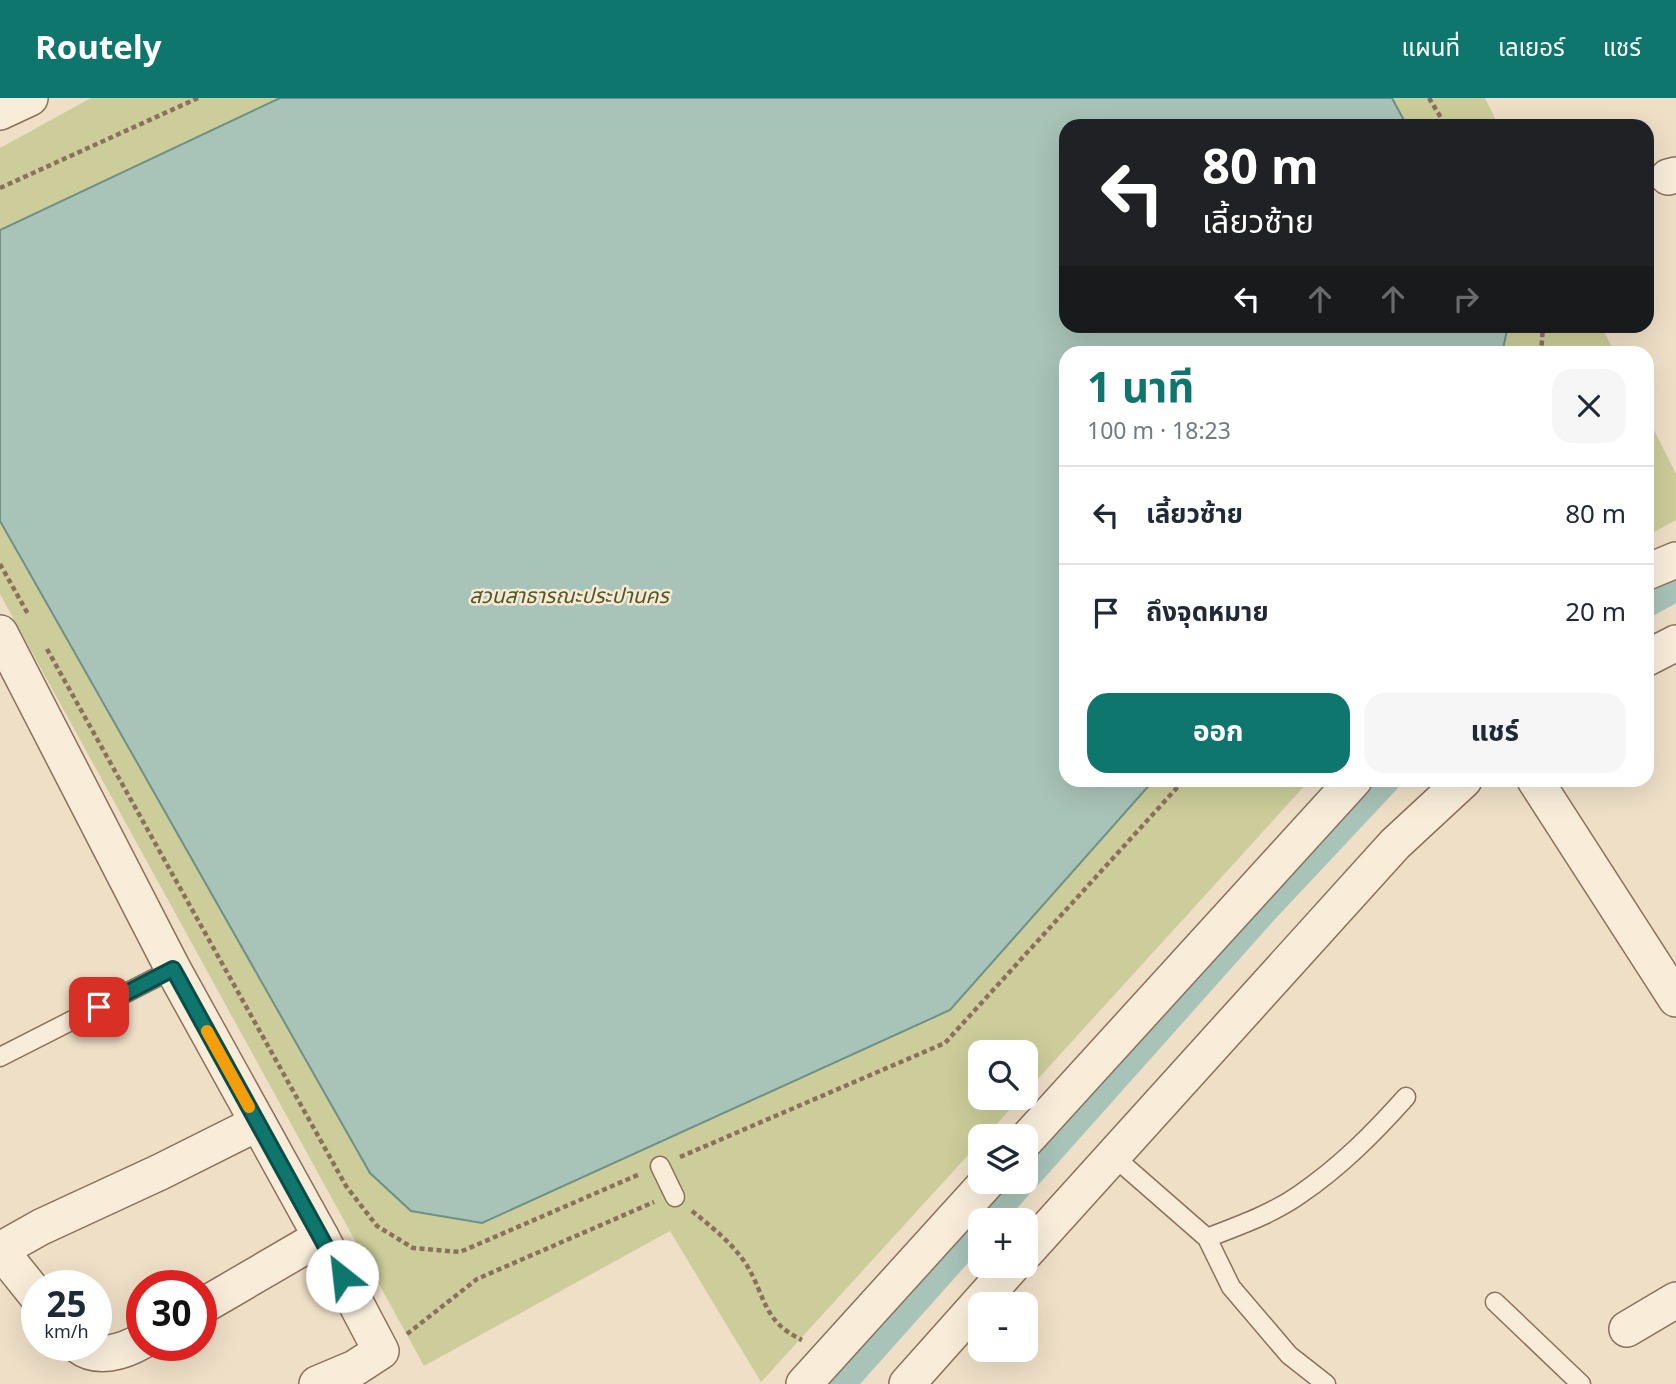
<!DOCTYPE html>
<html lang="th">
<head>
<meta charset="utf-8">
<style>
  :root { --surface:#fff; --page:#f6f6f7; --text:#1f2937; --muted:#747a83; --line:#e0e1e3; --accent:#0f766e }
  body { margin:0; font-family:Georgia,"Noto Sans Thai",serif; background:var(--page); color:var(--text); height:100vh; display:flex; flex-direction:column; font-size:26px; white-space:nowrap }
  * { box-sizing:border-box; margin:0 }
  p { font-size:23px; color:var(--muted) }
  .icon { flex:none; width:38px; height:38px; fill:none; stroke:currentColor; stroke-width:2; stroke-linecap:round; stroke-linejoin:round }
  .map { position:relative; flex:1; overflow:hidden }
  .panel { position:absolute; left:1059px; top:248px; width:595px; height:441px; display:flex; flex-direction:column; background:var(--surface); border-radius:21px; box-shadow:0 7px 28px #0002 }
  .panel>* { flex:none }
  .hud { position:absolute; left:1059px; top:21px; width:595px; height:214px; border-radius:21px; box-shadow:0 7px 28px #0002; background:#202124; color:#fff; overflow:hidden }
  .fabs { position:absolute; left:968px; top:942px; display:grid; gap:14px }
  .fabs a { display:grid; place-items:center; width:70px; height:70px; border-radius:14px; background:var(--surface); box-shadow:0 7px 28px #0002; font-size:35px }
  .speed { position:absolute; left:21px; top:1172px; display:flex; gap:14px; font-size:35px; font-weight:700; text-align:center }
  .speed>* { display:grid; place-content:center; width:91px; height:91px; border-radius:50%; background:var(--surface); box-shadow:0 7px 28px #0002; line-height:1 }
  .speed small { font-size:18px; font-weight:400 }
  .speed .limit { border:10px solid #d22; background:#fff; color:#111 }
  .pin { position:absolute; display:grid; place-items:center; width:60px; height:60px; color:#fff; margin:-30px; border-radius:14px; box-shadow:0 4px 10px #0006 }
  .me { position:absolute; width:77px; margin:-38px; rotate:331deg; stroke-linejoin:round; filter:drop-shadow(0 0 5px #0008) }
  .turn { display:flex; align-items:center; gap:24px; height:147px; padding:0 28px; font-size:32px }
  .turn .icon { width:91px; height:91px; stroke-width:2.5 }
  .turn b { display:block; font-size:49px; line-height:60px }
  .lanes { display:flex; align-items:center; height:66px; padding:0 28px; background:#0003; justify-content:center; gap:35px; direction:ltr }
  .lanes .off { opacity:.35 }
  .round { display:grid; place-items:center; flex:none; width:74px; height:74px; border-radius:21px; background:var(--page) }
  .head { display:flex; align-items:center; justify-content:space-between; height:119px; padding:0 28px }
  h1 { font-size:42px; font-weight:700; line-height:52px; color:var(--accent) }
  .button { display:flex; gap:14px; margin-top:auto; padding:14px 28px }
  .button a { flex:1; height:80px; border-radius:21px; background:var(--accent); color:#fff; font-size:28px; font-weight:700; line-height:80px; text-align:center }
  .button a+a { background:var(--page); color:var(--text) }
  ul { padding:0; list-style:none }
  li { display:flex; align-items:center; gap:21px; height:98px; padding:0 28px; border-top:2px solid var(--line) }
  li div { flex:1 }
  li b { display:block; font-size:26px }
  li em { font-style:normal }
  header { display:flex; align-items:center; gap:42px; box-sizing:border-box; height:98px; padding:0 35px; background:var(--accent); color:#fff }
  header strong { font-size:33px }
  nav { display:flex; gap:38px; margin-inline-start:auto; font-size:24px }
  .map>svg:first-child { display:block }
  .green { fill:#cccd9a }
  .water { fill:#a8c3b8; stroke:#6e9185; stroke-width:2 }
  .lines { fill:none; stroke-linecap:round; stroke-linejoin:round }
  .canal { stroke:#a8c3b8; stroke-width:30 }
  .service-casing { stroke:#8b705c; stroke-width:21 }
  .minor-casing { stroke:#8b705c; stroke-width:38 }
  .path { stroke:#8b705c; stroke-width:4.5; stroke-dasharray:5 3.5; stroke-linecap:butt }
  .service { stroke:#f9edda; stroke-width:18 }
  .minor { stroke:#f9edda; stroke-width:35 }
  .route-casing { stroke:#0a4d48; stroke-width:18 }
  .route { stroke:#0f766e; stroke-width:12 }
  .slow { stroke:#f59e0b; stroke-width:12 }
  .labels { text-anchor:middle; stroke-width:5; stroke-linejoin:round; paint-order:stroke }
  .park-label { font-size:21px; font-style:italic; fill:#505826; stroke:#f6ead7 }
</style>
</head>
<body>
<header>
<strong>Routely</strong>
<nav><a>แผนที่</a><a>เลเยอร์</a><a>แชร์</a></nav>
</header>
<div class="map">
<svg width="1676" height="1286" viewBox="0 0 1676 1286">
  <rect width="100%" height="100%" fill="#efdfc7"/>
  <g class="green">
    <polygon points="91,0 1485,0 1499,28 1066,28 1066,228 1601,228 1615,255 1066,256 1066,682 1309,683 1026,994 1026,954 980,954 980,999 1021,999 986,1038 980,1038 980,1044 761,1284 670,1133 424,1268 0,496 0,50"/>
    <polygon points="1647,318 1676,376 1676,422 1647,438"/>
  </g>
  <polygon class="water" points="280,0 1392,0 1407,28 1066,28 1066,228 1508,228 1502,255 1066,256 1066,682 1153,683 950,912 482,1125 411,1113 370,1075 0,423 0,132"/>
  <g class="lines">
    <g class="canal">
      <polyline points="1647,504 1676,488"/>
      <polyline points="1026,1078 1264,811 1385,682"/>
      <polyline points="987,1122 1021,1083"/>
      <polyline points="840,1286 980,1129"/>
    </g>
    <defs>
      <g id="service">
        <polyline points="0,959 173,871"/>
        <polyline points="1112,1057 1207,1140 1231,1189 1289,1257 1326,1286"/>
        <polyline points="660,1068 675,1099"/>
        <path d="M1207,1140C1238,1128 1272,1116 1299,1097C1340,1069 1373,1036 1406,999"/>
        <polyline points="1495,1204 1581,1286"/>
      </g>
      <g id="minor">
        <polyline points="0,14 30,0"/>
        <polyline points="1668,79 1676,77"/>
        <polyline points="1647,474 1676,462"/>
        <polyline points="0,535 173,871 321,1139 381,1253 355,1270 317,1286"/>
        <polyline points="1647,560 1676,545"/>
        <polyline points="1535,682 1676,901"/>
        <polyline points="1026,1042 1354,682"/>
        <polyline points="0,1152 41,1129 160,1074 258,1025"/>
        <polyline points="0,1152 37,1198"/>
        <polyline points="1026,1154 1395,746 1464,682"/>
        <polyline points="201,1209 321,1139"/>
        <polyline points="1627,1231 1676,1202"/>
        <path d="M79,1248C97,1262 123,1254 142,1243"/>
        <polyline points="804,1286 988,1083"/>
        <polyline points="907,1286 1013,1167"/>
      </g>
    </defs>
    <use href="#service" class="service-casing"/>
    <use href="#minor" class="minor-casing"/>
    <g class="path">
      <polyline points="1429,0 1446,28"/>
      <polyline points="0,90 198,0"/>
      <polyline points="1541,256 1543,228"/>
      <polyline points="0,466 28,516"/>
      <polyline points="47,551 346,1088 377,1128 413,1150 460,1154 640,1076"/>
      <polyline points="680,1059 945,945 1184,682"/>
      <path d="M692,1113C712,1129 732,1145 746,1166C766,1198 762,1223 802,1242"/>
      <polyline points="407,1236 477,1181 654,1104"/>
    </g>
    <use href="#service" class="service"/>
    <use href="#minor" class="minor"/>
  </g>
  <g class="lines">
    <defs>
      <polyline id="route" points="99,909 173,871 342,1178"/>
    </defs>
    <use href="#route" class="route-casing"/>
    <use href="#route" class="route"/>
    <polyline class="slow" points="207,933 249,1009"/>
  </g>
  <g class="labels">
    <g class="park-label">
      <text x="569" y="505">สวนสาธารณะประปานคร</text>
    </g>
  </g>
</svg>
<div class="fabs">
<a><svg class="icon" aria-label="search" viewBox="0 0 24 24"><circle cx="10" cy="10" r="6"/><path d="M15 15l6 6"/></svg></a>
<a><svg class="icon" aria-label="layers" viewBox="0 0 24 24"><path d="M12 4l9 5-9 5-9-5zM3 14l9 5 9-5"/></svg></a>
<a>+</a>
<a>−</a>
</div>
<div class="speed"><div>25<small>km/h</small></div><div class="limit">30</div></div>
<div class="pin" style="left:99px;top:909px;background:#d93025"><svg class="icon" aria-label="arrive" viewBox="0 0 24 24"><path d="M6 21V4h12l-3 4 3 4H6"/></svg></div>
<svg class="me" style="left:342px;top:1178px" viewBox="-20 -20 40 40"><circle r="19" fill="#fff"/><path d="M0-13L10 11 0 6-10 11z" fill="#0f766e"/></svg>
<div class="hud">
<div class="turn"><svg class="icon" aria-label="left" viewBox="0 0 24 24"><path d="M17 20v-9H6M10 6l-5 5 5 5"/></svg><div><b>80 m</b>เลี้ยวซ้าย</div></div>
<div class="lanes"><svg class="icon" aria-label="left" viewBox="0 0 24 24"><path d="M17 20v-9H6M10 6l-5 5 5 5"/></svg><svg class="icon off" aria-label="ahead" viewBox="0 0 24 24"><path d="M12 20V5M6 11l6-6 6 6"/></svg><svg class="icon off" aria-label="ahead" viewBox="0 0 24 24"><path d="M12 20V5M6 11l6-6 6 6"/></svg><svg class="icon off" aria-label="right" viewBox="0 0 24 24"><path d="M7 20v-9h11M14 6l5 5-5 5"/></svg></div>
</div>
<section class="panel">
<div class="head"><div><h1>1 นาที</h1><p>100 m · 18:23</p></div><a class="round"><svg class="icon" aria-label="close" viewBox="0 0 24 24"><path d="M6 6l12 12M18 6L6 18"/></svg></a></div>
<ul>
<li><svg class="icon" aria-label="left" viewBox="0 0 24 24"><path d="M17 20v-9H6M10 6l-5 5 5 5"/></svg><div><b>เลี้ยวซ้าย</b></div><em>80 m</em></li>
<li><svg class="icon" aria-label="arrive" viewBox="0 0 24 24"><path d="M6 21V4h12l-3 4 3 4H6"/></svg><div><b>ถึงจุดหมาย</b></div><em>20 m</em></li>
</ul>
<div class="button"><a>ออก</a><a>แชร์</a></div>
</section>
</div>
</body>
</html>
